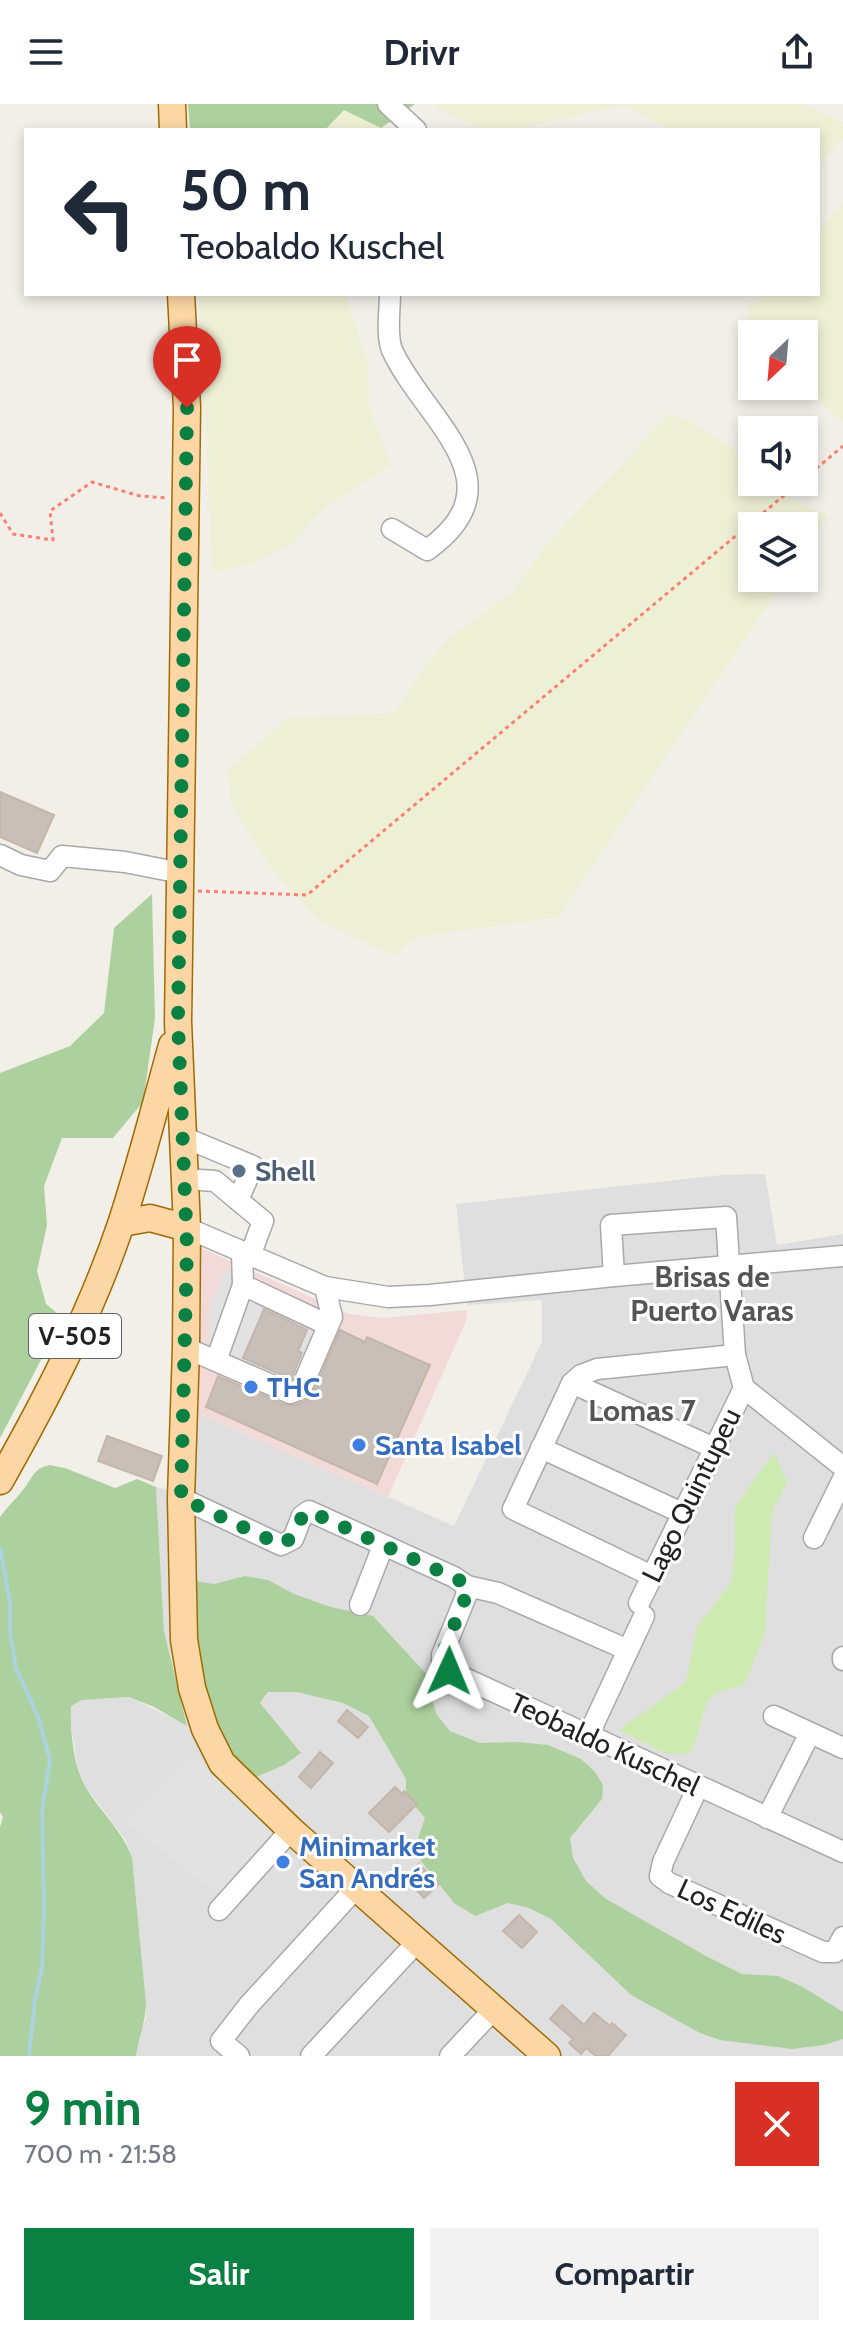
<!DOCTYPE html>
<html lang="es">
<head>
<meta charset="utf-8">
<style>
  :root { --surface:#fff; --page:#f2f2f3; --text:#1f2937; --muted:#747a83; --accent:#0b8043 }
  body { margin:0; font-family:Cabin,sans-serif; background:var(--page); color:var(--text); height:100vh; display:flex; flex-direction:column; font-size:30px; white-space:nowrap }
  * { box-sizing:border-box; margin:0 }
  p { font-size:26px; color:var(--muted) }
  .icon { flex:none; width:44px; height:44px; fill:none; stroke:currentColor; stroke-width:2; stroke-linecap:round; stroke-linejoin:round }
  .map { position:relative; height:1952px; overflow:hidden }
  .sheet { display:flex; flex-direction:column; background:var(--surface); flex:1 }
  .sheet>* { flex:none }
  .banner { position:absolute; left:24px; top:24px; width:796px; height:168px; border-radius:0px; box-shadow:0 4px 12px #0003; background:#fff; color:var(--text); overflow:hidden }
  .needle { width:52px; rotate:206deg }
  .buttons { position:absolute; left:738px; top:216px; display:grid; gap:16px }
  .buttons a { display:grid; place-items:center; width:80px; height:80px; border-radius:0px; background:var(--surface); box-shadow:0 4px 12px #0003; font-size:40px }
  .pin { position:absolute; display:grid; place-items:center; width:68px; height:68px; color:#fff; margin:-82px -34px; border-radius:50% 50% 50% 0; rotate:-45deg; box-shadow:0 0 8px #0007 }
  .pin .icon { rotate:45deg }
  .me { position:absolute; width:88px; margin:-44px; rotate:1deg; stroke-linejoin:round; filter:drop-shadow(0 0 6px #0008) }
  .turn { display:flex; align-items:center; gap:28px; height:168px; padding:0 24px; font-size:36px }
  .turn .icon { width:104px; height:104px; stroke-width:2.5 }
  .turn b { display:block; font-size:56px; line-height:68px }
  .round { display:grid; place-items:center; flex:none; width:84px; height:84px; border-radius:0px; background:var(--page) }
  .overview { display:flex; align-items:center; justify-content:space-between; height:136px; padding:0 24px }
  h1 { font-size:48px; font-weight:700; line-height:60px; color:var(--accent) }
  .cta { display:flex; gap:16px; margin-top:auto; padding:16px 24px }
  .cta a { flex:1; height:92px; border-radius:0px; background:var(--accent); color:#fff; font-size:32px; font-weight:700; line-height:92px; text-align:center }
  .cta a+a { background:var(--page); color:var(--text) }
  header { display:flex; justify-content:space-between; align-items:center; height:104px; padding:0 24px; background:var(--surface); font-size:36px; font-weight:700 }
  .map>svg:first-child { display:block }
  .residential { fill:#e0dfdf }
  .commercial { fill:#f2dad9 }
  .farmland { fill:#eef0d5 }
  .grass { fill:#cdebb0 }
  .forest { fill:#add19e }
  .parking { fill:#e2e2e2 }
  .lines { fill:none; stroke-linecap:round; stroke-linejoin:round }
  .stream { stroke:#aad3df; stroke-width:4 }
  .building { fill:#c7bfb8; stroke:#c4b6ab; stroke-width:2 }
  .minor-casing { stroke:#a9a9a9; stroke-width:23 }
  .major-casing { stroke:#a06b00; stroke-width:29 }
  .path { stroke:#fa8072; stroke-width:3; stroke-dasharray:4 4; stroke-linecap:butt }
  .minor { stroke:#fff; stroke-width:20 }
  .major { stroke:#fcd6a4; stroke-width:26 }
  .route { stroke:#0b8043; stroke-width:14; stroke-dasharray:0 25.2 }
  .service-dot { fill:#5c6f8a; stroke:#fff; stroke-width:3 }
  .shop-dot { fill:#3f7fe0; stroke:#fff; stroke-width:3 }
  .labels { text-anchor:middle; stroke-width:6; stroke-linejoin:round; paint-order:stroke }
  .shield { fill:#fff; stroke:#646464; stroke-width:2 }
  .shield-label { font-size:26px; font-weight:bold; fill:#222 }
  .service-label { font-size:28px; font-weight:bold; fill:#4e5e75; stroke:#fff; text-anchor:start }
  .shop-label { font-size:28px; font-weight:bold; fill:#366cbe; stroke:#fff; text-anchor:start }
  .street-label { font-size:28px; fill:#222; stroke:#fff }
  .neighbourhood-label { font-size:30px; font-weight:bold; fill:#555; stroke:#fff }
</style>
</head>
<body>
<header><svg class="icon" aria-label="menu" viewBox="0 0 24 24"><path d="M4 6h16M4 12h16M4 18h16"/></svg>Drivr<svg class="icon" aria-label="share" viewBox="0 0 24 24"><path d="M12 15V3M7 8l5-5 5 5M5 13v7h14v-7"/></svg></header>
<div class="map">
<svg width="843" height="1952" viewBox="0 0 843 1952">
  <rect width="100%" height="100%" fill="#f2efe9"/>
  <polygon class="residential" points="765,1070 777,1141 843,1130 843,1952 136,1952 139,1929 146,1915 146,1899 132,1753 126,1737 84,1680 78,1664 70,1616 71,1602 82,1596 129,1593 187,1621 164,1527 156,1383 191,1390 193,1307 454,1422 542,1238 542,1196 467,1201 456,1100 722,1071"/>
  <polygon class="commercial" points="201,1144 349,1210 383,1214 467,1206 466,1217 388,1393 193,1307"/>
  <g class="farmland">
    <polygon points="435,0 804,0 843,18 843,35 818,62 818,26 671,26 624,1 512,26 482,26 437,4"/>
    <polygon points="344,6 381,24 383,26 325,26"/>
    <polygon points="843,99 843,318 801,282 804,282 804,230 753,230 746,205 760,190 818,190 818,127"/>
    <polygon points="200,190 345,190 368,258 369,302 391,362 325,403 293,439 253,459 212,469"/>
    <polygon points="669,310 689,317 752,357 752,378 786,378 788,380 790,394 828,412 804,448 804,422 752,422 752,474 786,474 558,813 415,833 394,852 321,818 272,766 231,700 228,665 288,614 395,609 423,565 450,533 513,488 546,441"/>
  </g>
  <path class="grass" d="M774,1348L787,1378L772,1408L765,1530L744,1581C736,1584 721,1586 714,1592C697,1606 703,1634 689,1649L666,1650L619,1626L686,1578L697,1523L731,1479L735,1450V1403Z"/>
  <g class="forest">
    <polygon points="188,0 415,0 381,24 344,6 325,26 190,26"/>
    <polygon points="152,790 155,914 143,998 113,1034 62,1034 44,1082 47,1121 37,1167 46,1200 63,1214 0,1334 0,969 70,942 104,909 114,824"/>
    <path d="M50,1361L65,1364L115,1384L137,1375L156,1383L164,1527L187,1622L154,1603L129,1593L82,1596L71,1602C70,1625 73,1657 83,1678C97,1705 121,1724 132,1753L146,1899C146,1917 139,1933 136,1952H0V1723L3,1713L0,1708V1413C7,1403 15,1396 22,1387C33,1375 32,1364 50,1361Z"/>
    <polygon points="245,1472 268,1476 294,1490 331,1503 373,1512 430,1574 436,1588 433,1599 437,1611 450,1627 480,1639 517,1638 548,1641 581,1655 595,1668 603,1681 602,1695 570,1734 573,1754 586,1777 606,1795 706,1852 742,1870 778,1872 803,1883 843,1908 843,1935 824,1941 792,1945 720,1936 700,1929 631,1891 551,1815 529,1804 508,1799 475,1812 454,1799 418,1753 417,1737 425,1714 406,1692 406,1675 369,1612 343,1599 297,1588 268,1588 260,1599 301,1649 284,1661 254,1674 209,1641 189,1476 214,1480"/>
  </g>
  <g class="parking">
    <polygon points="226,1166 338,1216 306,1289 209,1262 210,1201"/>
    <polygon points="191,1651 277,1730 221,1792 127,1719"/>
  </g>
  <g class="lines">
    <polyline class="stream" points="0,1444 10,1498 10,1529 16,1564 38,1613 50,1656 42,1706 44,1805 42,1864 35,1895 29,1952"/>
  </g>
  <g class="building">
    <polygon points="0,688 54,711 37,749 0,733"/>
    <polygon points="264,1205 307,1226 298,1247 302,1249 291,1275 243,1254"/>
    <polygon points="340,1226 365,1238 367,1233 430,1261 377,1380 206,1303 218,1272 285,1301 294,1301 306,1297 313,1290"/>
    <polygon points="107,1332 162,1352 153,1377 98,1357"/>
    <polygon points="347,1606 368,1623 358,1634 338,1617"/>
    <polygon points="320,1648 333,1659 311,1684 299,1673"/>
    <polygon points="395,1683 402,1690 404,1687 417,1700 389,1728 369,1709"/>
    <polygon points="419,1760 439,1780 424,1794 405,1774"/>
    <polygon points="519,1811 537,1828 522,1844 503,1827"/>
    <polygon points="562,1901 584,1921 594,1909 610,1922 612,1919 626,1931 608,1952 596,1952 586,1944 581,1950 569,1939 573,1935 550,1915"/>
  </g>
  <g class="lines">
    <defs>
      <g id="minor">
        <polyline points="388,0 416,26"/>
        <path d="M390,190C390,206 386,231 392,246C423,315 523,378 427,446L392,425"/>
        <polyline points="0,751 21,761 50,767 62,752 125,758 181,769"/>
        <polyline points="183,1033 253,1062 238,1096"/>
        <polyline points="185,1075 215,1077 263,1117 250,1152"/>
        <polyline points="187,1124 325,1183 388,1193 430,1191 614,1172 843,1152"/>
        <polyline points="614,1172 611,1121 726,1113 735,1251 744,1284 843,1363"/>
        <polyline points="243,1181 328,1221"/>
        <polyline points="186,1244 290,1289 301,1285 332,1213 325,1183"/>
        <polyline points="216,1257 243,1181 242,1149"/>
        <polyline points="572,1279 714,1344"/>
        <polyline points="541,1344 682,1409"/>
        <polyline points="181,1394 281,1441 293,1435 302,1412 309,1407 454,1473 467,1482 498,1489 628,1546"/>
        <polyline points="814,1434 843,1375"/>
        <polyline points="652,1472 513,1405 572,1279 581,1271 597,1265 735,1251"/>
        <polyline points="467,1482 466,1492 442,1551 442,1560 449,1567 843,1748"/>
        <polyline points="639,1499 744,1284"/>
        <polyline points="360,1501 383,1442"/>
        <polyline points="843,1553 843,1556"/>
        <polyline points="774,1612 843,1644"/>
        <polyline points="588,1632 644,1512"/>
        <polyline points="698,1683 663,1758 660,1772 669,1779 823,1848 835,1848 843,1833"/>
        <polyline points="767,1714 810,1629"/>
        <polyline points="219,1806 291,1726"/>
        <polyline points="239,1952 221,1937 249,1901 356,1784"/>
        <polyline points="311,1952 417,1838"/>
        <polyline points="450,1952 494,1905"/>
      </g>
      <g id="major">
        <polyline points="172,0 173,26"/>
        <polyline points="181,190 187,304 178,918 187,1124 186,1244 181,1394 184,1536 192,1584 205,1625 222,1659 291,1726 547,1952"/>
        <polyline points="122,1119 150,1114 187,1124"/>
        <path d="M0,1377C47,1294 92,1207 122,1117C141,1059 156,999 172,941"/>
      </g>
    </defs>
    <use href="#minor" class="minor-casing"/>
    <use href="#major" class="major-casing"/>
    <g class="path">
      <polyline points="804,375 843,342"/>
      <polyline points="0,409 13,430 53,436 50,407 92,378 140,392 168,394"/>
      <polyline points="198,787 307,791 800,378"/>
    </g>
    <use href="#minor" class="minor"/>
    <use href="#major" class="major"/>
  </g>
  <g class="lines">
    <path class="route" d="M187,304L178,918L187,1143L181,1394L281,1441C302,1429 293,1418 309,1407L459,1476L467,1482L468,1487L442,1551V1560L449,1567"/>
  </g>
  <circle class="service-dot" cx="239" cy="1067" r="8"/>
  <g class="shop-dot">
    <circle cx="251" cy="1283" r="8"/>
    <circle cx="359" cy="1341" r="8"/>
    <circle cx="283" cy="1758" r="8"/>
  </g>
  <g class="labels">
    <rect class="shield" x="29" y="1210" width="92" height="44" rx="6"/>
    <g class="shield-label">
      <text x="75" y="1241">V-505</text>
    </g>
    <g class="service-label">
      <text x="255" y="1077">Shell</text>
    </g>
    <g class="shop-label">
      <text x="267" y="1293">THC</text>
      <text x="375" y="1351">Santa Isabel</text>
      <text x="299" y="1752">Minimarket<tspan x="299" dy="32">San Andrés</tspan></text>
    </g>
    <g class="street-label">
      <text transform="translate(691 1391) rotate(-64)" y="10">Lago Quintupeu</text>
      <text transform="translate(605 1640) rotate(25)" y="10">Teobaldo Kuschel</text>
      <text transform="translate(732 1807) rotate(25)" y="10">Los Ediles</text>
    </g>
    <g class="neighbourhood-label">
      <text x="712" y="1183">Brisas de<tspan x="712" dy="34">Puerto Varas</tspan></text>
      <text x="642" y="1317">Lomas 7</text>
    </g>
  </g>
</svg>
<div class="buttons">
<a><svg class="needle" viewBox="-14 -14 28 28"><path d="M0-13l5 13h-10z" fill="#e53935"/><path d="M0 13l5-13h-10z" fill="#747a83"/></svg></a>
<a><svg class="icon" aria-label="sound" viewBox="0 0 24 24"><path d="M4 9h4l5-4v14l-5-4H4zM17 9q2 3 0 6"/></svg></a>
<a><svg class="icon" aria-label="layers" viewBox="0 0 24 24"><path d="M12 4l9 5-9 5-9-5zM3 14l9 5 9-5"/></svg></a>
</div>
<div class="pin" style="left:187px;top:304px;background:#d93025"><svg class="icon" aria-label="arrive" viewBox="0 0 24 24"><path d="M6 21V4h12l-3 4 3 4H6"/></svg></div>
<svg class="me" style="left:449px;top:1567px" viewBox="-20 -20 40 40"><path d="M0-17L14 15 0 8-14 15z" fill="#0b8043" stroke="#fff" stroke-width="4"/></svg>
<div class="banner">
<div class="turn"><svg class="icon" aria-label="left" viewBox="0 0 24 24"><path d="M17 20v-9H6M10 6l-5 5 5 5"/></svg><div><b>50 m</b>Teobaldo Kuschel</div></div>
</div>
</div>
<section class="sheet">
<div class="overview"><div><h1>9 min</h1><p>700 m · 21:58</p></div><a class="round" style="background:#d93025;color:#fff"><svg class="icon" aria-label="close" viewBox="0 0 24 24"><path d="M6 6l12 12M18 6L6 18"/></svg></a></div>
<div class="cta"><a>Salir</a><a>Compartir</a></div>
</section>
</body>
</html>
